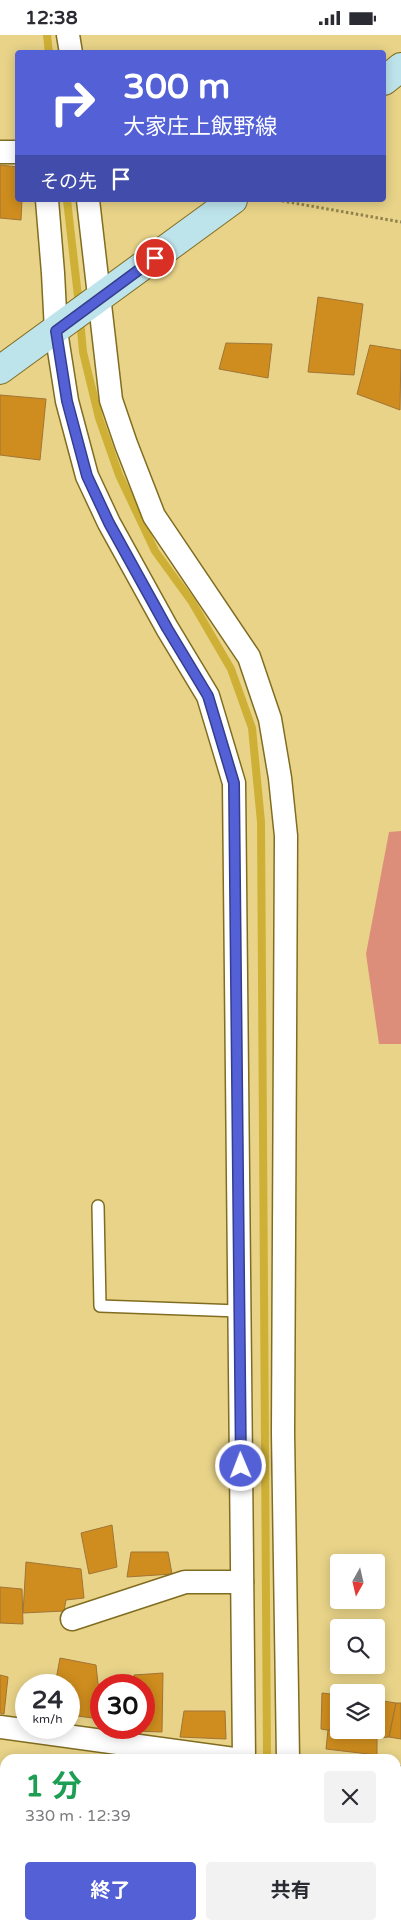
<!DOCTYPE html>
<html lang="ja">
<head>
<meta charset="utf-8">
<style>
  :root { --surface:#fff; --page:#f2f2f3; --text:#2b2b33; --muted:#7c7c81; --accent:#5360d6 }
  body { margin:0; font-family:"Varela Round","Noto Sans JP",sans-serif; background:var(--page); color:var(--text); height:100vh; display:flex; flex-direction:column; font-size:19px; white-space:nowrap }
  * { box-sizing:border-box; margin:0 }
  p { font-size:16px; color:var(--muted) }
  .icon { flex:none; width:28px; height:28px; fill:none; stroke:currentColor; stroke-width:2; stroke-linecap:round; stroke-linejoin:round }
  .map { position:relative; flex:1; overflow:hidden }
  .sheet { position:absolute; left:0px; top:1719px; width:401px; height:176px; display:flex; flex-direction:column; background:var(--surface); border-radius:15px 15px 0 0; box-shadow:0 2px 12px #0003 }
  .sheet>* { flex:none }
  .guide { position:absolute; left:15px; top:15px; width:371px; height:152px; border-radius:5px; box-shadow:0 2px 12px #0003; background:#5360d6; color:#fff; overflow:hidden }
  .needle { width:32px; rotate:188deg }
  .buttons { position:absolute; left:330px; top:1519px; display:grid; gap:10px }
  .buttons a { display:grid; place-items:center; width:55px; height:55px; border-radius:5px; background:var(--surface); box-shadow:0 2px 12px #0003; font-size:25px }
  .speed { position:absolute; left:15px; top:1639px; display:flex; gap:10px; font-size:25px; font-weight:700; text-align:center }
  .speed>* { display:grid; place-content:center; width:65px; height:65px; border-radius:50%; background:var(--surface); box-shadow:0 2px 12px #0003; line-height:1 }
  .speed small { font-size:12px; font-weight:400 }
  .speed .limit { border:8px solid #d22; background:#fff; color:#111 }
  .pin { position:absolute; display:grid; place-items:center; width:42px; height:42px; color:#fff; margin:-21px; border:2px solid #fff; border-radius:50%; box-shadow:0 1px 5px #0007 }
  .me { position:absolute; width:55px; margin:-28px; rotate:359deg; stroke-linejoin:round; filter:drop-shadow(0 0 4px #0008) }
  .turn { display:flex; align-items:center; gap:18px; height:105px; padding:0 25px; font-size:22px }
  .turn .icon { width:65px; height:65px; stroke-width:2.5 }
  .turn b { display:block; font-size:35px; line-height:42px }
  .then { display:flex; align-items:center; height:48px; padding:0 25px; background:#0003; gap:10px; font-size:19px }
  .round { display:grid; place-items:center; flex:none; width:52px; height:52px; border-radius:5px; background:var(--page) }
  .head { display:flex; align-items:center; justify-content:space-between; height:85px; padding:0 25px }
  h1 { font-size:30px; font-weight:700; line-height:38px; color:#1e9e55 }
  .button { display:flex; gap:10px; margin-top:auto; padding:10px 25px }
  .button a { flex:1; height:58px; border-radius:5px; background:var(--accent); color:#fff; font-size:20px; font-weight:700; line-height:58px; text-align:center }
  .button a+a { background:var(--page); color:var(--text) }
  .status { display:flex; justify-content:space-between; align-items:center; height:35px; padding:0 25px; background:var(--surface); direction:ltr }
  .status svg { height:14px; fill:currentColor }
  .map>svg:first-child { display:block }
  .green { fill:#dd8e7b }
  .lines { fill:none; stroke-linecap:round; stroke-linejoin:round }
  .stream { stroke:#cfb036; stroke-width:8 }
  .building { fill:#ce8d1e; stroke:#a17536 }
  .lane-casing { stroke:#816d20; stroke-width:14 }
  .street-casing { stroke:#816d20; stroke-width:25 }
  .secondary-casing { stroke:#816d20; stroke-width:30 }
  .path { stroke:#92834d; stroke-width:3; stroke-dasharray:2.5 2.5; stroke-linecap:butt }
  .lane { stroke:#fff; stroke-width:11 }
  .street { stroke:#fff; stroke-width:22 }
  .secondary { stroke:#bee4eb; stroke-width:28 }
  .route-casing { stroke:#363e8b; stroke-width:12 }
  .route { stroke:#5360d6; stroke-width:9 }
</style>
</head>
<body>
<div class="status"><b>12:38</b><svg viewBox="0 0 49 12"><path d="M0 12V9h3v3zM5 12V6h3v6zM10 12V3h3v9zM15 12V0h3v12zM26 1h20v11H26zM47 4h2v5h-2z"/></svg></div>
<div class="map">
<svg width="401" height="1894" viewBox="0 0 401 1894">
  <rect width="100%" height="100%" fill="#e8d388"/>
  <polygon class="green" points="401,796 401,1009 379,1009 366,919 389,797"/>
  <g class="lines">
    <g class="stream">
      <polyline points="47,0 49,18"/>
      <polyline points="67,165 79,270"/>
      <polyline points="80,284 83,317 99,383 119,440 155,516 192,567 231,634 252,693 261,787 267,1724"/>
      <polyline points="268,1890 268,1894"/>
    </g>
  </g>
  <g class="building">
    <polygon points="0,130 18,132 18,165 22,165 21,185 0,183"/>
    <polygon points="318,262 363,269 354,340 308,337"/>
    <polygon points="226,308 272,309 268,343 219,334"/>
    <polygon points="370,310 401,315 400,375 357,359"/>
    <polygon points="0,360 46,364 40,425 0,420"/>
    <polygon points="112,1490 117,1532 89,1539 81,1498"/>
    <polygon points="131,1517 168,1517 172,1539 127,1542"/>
    <polygon points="26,1527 81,1534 84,1563 66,1565 64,1576 23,1578"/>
    <polygon points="0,1552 22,1554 23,1589 0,1588"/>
    <polygon points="60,1623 96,1630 98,1649 101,1650 101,1684 69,1680 69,1650 55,1650"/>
    <polygon points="163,1638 162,1697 133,1696 133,1692 144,1692 144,1650 134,1650 134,1640"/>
    <polygon points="0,1640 8,1642 4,1679 0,1678"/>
    <polygon points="322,1658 339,1660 339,1695 376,1695 376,1665 396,1668 389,1702 377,1703 321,1694"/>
    <polygon points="396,1668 401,1668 401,1704 389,1702"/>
    <polygon points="184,1676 225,1676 226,1704 180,1702"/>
    <polygon points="328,1695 377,1703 377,1720 326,1714"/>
  </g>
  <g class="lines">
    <defs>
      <polyline id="lane" points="98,1171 100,1271 239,1276"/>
      <g id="street">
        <polyline points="68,0 71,18"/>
        <polyline points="0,117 18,117"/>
        <polyline points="47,165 53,238 56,296 67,366 87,441 109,488 167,593 208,661 234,748 244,1724"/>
        <polyline points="88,165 111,365 126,409 154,481 249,622 270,684 280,743 286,801 283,1398 288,1724"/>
        <polyline points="72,1584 185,1547 242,1547"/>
        <polyline points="0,1692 234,1724"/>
        <polyline points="396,1742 401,1743"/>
        <polyline points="245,1890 245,1894"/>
      </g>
      <g id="secondary">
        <polyline points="384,46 401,32"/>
        <polyline points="0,335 233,165"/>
      </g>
    </defs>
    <use href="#lane" class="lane-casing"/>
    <use href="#street" class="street-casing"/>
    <use href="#secondary" class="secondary-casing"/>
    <polyline class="path" points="277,165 401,187"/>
    <use href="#lane" class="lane"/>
    <use href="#street" class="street"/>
    <use href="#secondary" class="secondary"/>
  </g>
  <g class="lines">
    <defs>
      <polyline id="route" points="155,223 56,296 67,366 87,441 109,488 167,593 208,661 234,748 241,1431"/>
    </defs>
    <use href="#route" class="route-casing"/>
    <use href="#route" class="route"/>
  </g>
</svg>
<div class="buttons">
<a><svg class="needle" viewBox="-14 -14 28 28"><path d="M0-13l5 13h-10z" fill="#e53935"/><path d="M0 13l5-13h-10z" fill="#7c7c81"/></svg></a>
<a><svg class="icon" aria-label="search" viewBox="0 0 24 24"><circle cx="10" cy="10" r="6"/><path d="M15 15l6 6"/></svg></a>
<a><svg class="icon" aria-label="layers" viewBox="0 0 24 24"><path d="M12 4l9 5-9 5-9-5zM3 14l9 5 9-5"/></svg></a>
</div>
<div class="speed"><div>24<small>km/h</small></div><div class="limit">30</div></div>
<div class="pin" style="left:155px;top:223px;background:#d93025"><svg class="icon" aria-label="arrive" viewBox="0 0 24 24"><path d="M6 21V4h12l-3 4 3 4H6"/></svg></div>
<svg class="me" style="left:241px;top:1431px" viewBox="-20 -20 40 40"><circle r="17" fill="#5360d6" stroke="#fff" stroke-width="3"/><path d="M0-11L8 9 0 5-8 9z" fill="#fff"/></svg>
<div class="guide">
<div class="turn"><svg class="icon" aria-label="right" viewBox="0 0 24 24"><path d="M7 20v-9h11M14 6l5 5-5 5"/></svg><div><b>300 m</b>大家庄上飯野線</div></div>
<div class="then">その先<svg class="icon" aria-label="arrive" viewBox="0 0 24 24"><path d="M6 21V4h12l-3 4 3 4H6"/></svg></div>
</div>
<section class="sheet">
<div class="head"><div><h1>1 分</h1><p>330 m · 12:39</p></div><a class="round"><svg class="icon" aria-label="close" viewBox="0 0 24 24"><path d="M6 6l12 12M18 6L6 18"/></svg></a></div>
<div class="button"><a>終了</a><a>共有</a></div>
</section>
</div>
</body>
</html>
